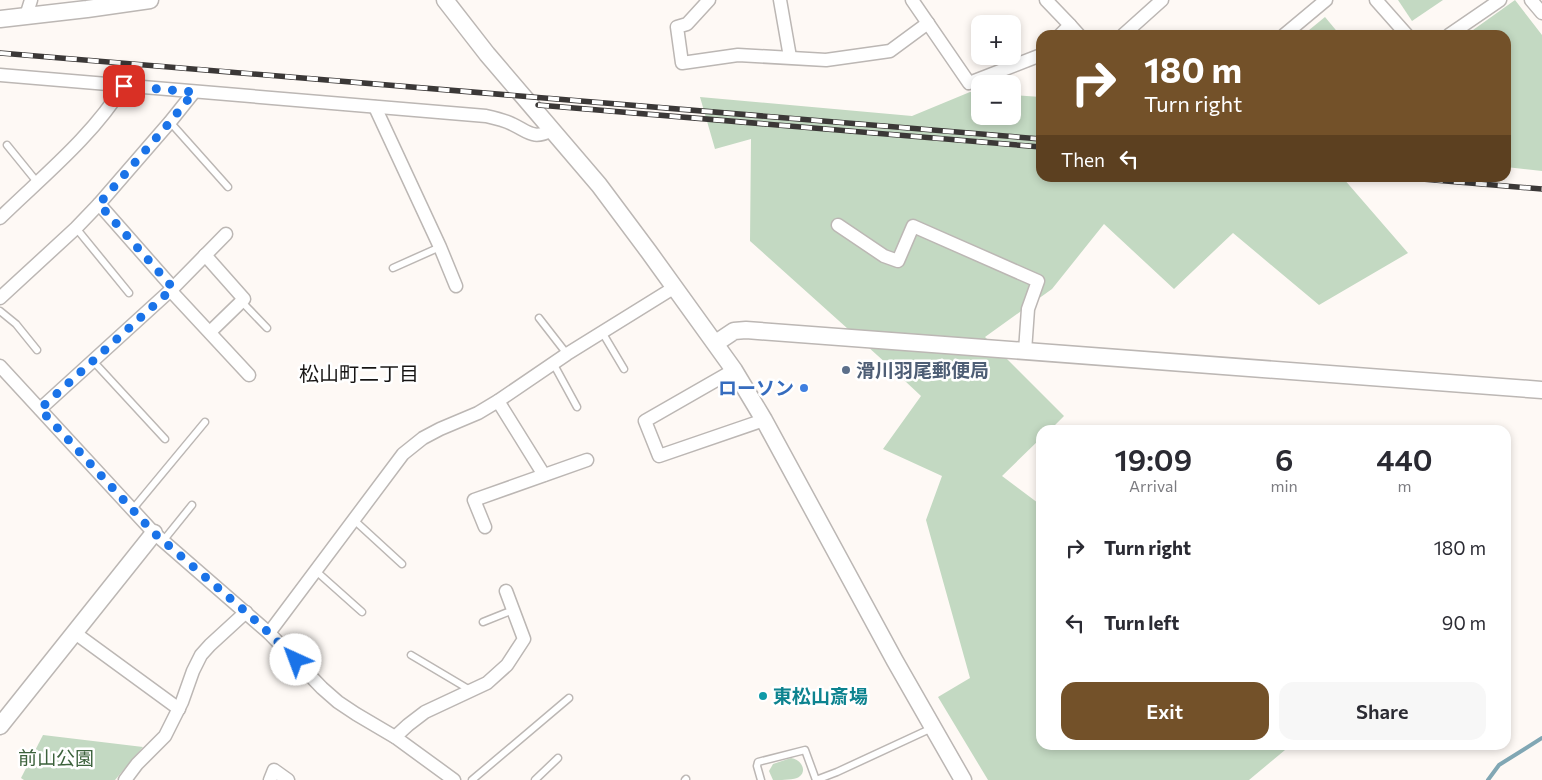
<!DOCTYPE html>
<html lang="en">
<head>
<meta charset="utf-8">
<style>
  :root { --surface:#fff; --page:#f7f7f7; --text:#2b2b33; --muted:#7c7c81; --accent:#735129 }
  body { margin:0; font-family:Commissioner,"Noto Sans JP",sans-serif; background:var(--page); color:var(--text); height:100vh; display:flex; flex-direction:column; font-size:19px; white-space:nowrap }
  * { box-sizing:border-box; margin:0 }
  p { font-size:16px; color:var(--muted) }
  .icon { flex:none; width:28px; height:28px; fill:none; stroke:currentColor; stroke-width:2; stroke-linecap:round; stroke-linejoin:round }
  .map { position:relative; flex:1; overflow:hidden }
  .details { position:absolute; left:1036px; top:425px; width:475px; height:325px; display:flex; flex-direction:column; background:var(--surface); border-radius:15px; box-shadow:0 2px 8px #0003 }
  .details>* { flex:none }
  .top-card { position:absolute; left:1036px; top:30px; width:475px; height:152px; border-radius:15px; box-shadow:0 2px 8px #0003; background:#735129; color:#fff; overflow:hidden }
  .buttons { position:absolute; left:971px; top:15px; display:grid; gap:10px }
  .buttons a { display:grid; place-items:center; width:50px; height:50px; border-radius:10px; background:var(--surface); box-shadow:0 2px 8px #0003; font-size:25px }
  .pin { position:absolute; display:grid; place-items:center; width:42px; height:42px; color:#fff; margin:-21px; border-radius:10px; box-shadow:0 2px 8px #0006 }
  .me { position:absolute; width:55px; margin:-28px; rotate:317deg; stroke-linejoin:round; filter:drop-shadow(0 0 4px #0008) }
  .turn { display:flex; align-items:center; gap:18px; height:105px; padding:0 25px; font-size:22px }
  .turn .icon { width:65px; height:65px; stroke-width:2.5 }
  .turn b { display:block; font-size:35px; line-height:42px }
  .then { display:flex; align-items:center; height:48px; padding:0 25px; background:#0003; gap:10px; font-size:19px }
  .eta { display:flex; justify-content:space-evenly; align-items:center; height:85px; text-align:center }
  .eta b { font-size:30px; font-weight:600; line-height:35px }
  .action { display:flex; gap:10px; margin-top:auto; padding:10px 25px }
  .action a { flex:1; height:58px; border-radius:15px; background:var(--accent); color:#fff; font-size:20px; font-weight:600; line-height:58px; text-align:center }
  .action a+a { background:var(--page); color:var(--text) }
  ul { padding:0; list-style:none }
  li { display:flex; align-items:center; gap:15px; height:75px; padding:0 25px }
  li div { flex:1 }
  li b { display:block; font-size:19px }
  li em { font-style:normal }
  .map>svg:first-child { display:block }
  .green { fill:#c3d9c2 }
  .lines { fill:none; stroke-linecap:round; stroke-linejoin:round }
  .stream { stroke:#81a7b4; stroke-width:4 }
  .service-casing { stroke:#bcb7b4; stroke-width:9 }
  .minor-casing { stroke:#bcb7b4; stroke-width:15 }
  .tertiary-casing { stroke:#bcb7b4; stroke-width:19 }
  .service { stroke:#fff; stroke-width:6 }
  .minor { stroke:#fff; stroke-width:12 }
  .tertiary { stroke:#fff; stroke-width:16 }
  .rail-casing { stroke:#3b3837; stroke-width:5.5 }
  .rail { stroke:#fff; stroke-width:4; stroke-dasharray:11; stroke-linecap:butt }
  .route { stroke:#1a73e8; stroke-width:9; stroke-dasharray:0 16.2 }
  .service-dot { fill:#5c6f8a; stroke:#fff; stroke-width:2 }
  .shop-dot { fill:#3f7fe0; stroke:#fff; stroke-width:2 }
  .culture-dot { fill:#0f9aa8; stroke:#fff; stroke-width:2 }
  .labels { text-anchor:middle; stroke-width:5; stroke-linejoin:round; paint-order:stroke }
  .service-label { font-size:19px; font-weight:bold; fill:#4e5e75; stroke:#fff; text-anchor:start }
  .shop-label { font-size:19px; font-weight:bold; fill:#366cbe; stroke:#fff; text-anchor:end }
  .culture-label { font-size:19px; font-weight:bold; fill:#0d838f; stroke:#fff; text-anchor:start }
  .park-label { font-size:19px; fill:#3c623c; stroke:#fff }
  .neighbourhood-label { font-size:20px; fill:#171514; stroke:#fff }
</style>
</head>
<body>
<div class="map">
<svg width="1542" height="780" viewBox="0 0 1542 780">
  <rect width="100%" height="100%" fill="#fef9f5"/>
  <g class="green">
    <polygon points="1398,0 1443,0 1412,21"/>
    <polygon points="1515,0 1542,35 1542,171 1506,167 1506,35 1466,35"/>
    <polygon points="1325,17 1340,35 1303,35"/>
    <polygon points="970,92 980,93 980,116 1012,116 1013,95 1041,97 1041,178 1343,178 1408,253 1319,305 1233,233 1174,289 1104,224 1052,289 985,337 1064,416 1050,430 1041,430 1041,438 1002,476 1038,503 1041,502 1041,745 1291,745 1249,780 988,780 938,697 970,678 926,520 942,476 883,449 921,396 887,364 750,241 751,139 715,149 700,97 912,116"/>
    <polygon points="43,735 143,747 115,780 24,780 21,778"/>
    <path d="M791,758C801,759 809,772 797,778C790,780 780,780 773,780L769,771L773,764Z"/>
  </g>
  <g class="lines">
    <polyline class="stream" points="1488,780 1499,765 1542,738"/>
    <defs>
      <g id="service">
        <polyline points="170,122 228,187"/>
        <polyline points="7,145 37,182"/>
        <polyline points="76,228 129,293"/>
        <polyline points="393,268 440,247"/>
        <polyline points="241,301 267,328"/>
        <polyline points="0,311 16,324 37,350"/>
        <polyline points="539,318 567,354"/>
        <polyline points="602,332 624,369"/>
        <polyline points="93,361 165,439"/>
        <polyline points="553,363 577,407"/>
        <polyline points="132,510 205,422"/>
        <polyline points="354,520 402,564"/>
        <polyline points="163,541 192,505"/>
        <polyline points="316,571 362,612"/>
        <polyline points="483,622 513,610"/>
        <polyline points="411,655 470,690"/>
        <polyline points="472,780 569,698"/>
        <polyline points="535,780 558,758"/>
        <polyline points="685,780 686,779"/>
        <polyline points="761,780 757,766 758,762 805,750 816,780"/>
        <polyline points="816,780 837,772 932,728"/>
      </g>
      <g id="minor">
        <polyline points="709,0 687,24 677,27 682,63 738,55 826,60 890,51 928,23"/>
        <polyline points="780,0 790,57"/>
        <polyline points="912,0 969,83 1041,55"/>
        <polyline points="1046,0 1070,25 1060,35"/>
        <polyline points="1376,0 1407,35"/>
        <polyline points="1531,0 1542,13"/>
        <polyline points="26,16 31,0"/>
        <polyline points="1070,25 1079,35"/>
        <polyline points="1123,35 1162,0"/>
        <polyline points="1284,35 1326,0"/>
        <polyline points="1449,35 1500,0"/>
        <path d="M0,75L486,116C495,118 504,120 512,124C529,132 533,140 552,130"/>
        <polyline points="375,107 440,247 456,286"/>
        <polyline points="99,204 173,288"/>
        <path d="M0,218C43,176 92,137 124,85"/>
        <polyline points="838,225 884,256 898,261 913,226 1038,281 1028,309 1025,351"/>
        <polyline points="205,255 244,299 210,332"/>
        <polyline points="170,290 249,375"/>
        <polyline points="0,298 76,228 99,204 170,122 194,92"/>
        <polyline points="0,366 154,533 269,633 322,688 338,702 356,714 395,737 454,780"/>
        <polyline points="734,370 645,421 659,456 764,420"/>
        <polyline points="498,401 544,475"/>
        <polyline points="40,409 173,288 226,234"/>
        <polyline points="485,527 474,500 587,460"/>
        <polyline points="75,633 179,709"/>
        <polyline points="269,633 403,454 423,438 440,429 478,413 498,401 567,354 675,287"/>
        <polyline points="395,737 408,725 425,712 487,683 507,665 524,639 506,591"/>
        <polyline points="125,780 137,764 165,736 182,702 193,671 201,655 210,645 246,612"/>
        <polyline points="270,780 274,770 288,780"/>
      </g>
      <g id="tertiary">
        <polyline points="445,0 487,54 599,185 649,252 734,370 764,420 895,661 963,780"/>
        <polyline points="0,19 87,9 150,0"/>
        <polyline points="716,343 734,331 746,330 1542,390"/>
        <polyline points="0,726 154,533"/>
      </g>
    </defs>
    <use href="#service" class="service-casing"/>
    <use href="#minor" class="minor-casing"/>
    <use href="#tertiary" class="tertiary-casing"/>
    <use href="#service" class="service"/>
    <use href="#minor" class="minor"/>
    <use href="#tertiary" class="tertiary"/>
    <defs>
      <g id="rail">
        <polyline points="0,53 1041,139"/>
        <polyline points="538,105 1041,147"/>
        <polyline points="1410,178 1542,189"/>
      </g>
    </defs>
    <use href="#rail" class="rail-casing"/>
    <use href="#rail" class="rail"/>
  </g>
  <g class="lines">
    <polyline class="route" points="124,86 194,92 170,122 99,204 173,288 40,409 154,533 246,612 269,633 296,660"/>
  </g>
  <circle class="service-dot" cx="846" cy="370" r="5"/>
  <circle class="shop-dot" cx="804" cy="388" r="5"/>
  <circle class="culture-dot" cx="763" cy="696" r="5"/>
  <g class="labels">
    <g class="service-label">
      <text x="856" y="377">滑川羽尾郵便局</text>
    </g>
    <g class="shop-label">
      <text x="794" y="395">ローソン</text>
    </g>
    <g class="culture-label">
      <text x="773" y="703">東松山斎場</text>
    </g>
    <g class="park-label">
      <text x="56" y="765">前山公園</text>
    </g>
    <g class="neighbourhood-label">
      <text x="359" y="381">松山町二丁目</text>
    </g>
  </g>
</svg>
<div class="buttons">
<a>+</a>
<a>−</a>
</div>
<div class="pin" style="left:124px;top:86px;background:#d93025"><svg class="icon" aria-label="arrive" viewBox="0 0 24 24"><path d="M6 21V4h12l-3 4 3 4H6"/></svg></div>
<svg class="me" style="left:296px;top:660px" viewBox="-20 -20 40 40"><circle r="19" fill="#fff"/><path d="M0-13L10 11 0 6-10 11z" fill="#1a73e8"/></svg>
<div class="top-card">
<div class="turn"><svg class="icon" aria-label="right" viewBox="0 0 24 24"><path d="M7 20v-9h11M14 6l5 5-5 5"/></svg><div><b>180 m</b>Turn right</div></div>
<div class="then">Then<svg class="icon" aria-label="left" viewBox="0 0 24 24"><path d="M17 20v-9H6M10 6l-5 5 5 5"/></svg></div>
</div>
<section class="details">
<div class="eta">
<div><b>19:09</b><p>Arrival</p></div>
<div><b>6</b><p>min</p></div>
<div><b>440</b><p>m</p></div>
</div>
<ul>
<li><svg class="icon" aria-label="right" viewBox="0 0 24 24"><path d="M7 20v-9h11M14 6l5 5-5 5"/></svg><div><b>Turn right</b></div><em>180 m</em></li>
<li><svg class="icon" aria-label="left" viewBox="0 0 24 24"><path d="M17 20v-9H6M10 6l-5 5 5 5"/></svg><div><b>Turn left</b></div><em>90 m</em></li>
</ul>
<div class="action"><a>Exit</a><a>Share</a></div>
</section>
</div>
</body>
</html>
